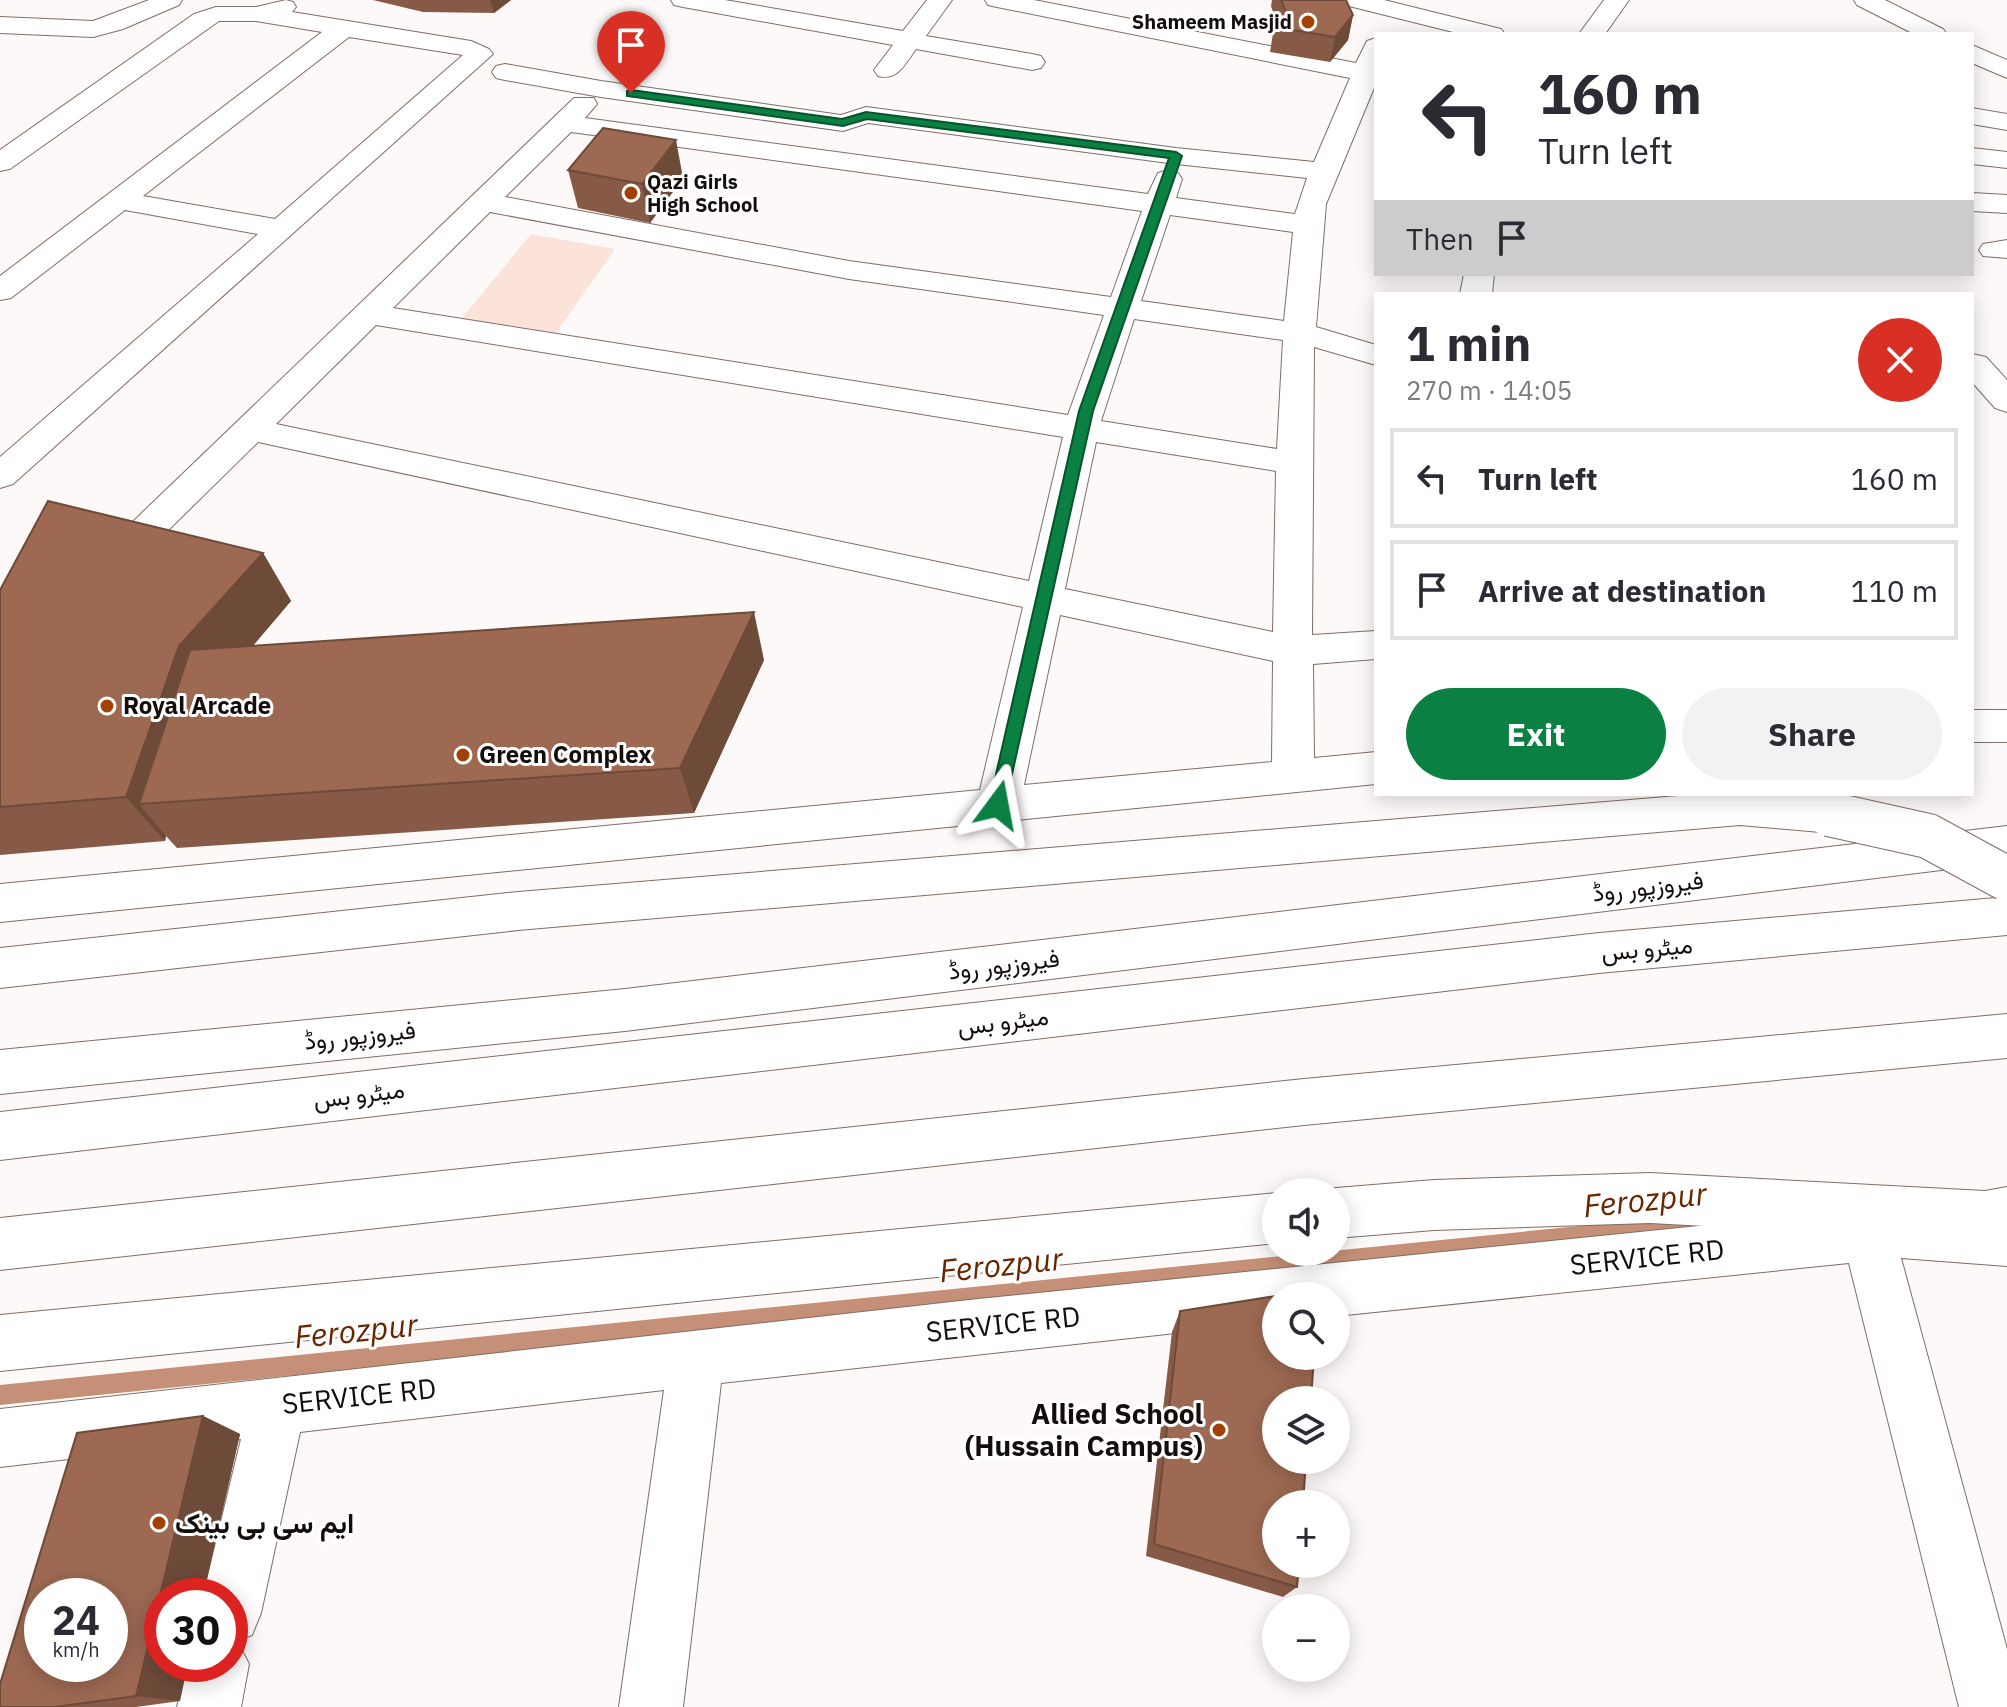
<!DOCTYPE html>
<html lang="en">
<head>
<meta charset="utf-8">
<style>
  :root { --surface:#fff; --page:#f2f2f3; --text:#2b2b33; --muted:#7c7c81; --line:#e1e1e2; --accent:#0b8043 }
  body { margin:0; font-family:"IBM Plex Sans",Vazirmatn,sans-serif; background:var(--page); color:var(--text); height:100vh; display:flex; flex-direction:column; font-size:30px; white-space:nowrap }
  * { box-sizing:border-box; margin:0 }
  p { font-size:26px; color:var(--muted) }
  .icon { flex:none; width:44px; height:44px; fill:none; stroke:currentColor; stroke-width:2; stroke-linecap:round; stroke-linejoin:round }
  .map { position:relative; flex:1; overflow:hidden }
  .sheet { position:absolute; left:1374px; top:292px; width:600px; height:504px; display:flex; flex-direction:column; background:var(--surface); border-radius:0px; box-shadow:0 4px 20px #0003 }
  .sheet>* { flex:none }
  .banner { position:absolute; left:1374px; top:32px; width:600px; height:244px; border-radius:0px; box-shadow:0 4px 20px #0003; background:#fff; color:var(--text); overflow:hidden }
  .fabs { position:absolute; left:1262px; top:1178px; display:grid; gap:16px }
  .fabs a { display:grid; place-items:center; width:88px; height:88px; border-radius:50%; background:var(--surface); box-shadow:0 4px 20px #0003; font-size:40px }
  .speed { position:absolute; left:24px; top:1578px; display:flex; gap:16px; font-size:40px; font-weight:700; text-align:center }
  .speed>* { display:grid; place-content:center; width:104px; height:104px; border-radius:50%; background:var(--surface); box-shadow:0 4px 20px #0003; line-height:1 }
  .speed small { font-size:20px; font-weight:400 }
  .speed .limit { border:12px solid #d22; background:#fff; color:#111 }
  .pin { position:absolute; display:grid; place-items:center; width:68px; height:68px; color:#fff; margin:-82px -34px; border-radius:50% 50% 50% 0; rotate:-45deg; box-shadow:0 0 8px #0007 }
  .pin .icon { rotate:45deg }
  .me { position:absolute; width:88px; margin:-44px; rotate:13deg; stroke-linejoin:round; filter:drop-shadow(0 0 6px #0008) }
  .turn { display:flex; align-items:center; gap:28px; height:168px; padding:0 32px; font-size:36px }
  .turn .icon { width:104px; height:104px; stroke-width:2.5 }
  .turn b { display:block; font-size:56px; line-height:68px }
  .then { display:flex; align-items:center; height:76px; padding:0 32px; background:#0003; gap:16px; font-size:30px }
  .round { display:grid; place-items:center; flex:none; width:84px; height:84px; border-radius:42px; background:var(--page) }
  .overview { display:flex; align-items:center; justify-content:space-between; height:136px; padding:0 32px }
  h1 { font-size:48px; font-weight:700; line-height:60px }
  .primary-button { display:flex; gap:16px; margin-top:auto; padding:16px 32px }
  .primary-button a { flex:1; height:92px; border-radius:48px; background:var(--accent); color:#fff; font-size:32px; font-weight:700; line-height:92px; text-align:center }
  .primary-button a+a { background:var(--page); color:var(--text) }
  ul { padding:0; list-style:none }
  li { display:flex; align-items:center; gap:24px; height:100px; margin:0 16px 12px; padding:0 16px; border:4px solid var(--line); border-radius:0px }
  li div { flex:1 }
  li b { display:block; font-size:30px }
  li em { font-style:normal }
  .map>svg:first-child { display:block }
  .green { fill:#fce3d9 }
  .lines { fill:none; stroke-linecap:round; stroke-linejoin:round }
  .stream { fill:#c68f77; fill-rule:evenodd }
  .minor-casing { stroke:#7e6e67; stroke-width:2 }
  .major-casing { stroke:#7e6e67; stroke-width:2 }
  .minor { fill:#fff; fill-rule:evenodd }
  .major { fill:#fff; fill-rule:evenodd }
  .major-bridge-casing { stroke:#7e6e67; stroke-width:46; stroke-linecap:butt }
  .major-bridge { stroke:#fff; stroke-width:44 }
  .wall { fill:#875a47 }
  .shaded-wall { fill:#6e4a39 }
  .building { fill:#9d6952; stroke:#6e4a39; stroke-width:2; fill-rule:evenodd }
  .route { fill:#0b8043; stroke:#07532c; stroke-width:2 }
  .poi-dot { fill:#a34102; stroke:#fff; stroke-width:3 }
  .labels { text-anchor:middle; stroke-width:6; stroke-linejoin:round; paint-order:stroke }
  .far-poi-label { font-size:20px; font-weight:bold; fill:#130d0b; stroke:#fff; text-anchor:end }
  .poi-label { font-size:24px; font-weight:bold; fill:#130d0b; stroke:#fff; text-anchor:start }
  .street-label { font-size:24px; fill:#130d0b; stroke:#fff }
  .near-street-label { font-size:28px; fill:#130d0b; stroke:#fff }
  .near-poi-label { font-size:28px; font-weight:bold; fill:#130d0b; stroke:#fff; text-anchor:end }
  .near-water-label { font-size:32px; font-style:italic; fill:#682500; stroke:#fff }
</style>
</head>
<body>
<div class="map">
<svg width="2007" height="1707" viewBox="0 0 2007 1707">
  <rect width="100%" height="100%" fill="#fdf9f8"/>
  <polygon class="green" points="531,234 615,249 554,336 462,318"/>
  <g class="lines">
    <polygon class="stream" points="1699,1214 1706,1216 1709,1223 1706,1230 1699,1232 0,1405 0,1385"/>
    <defs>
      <g id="minor">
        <polygon points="149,0 182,0 179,5 123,29 93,37 0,33 0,17 93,21"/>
        <path d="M286,0L293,2L296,7L292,12L471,41L489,49L493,54L13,484L0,488V457L258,234L125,210L11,298L0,300V276L322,32L256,21H219L10,169L0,171V150L194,14L216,7H256ZM349,37L463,55L275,219L143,196Z"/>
        <path d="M671,0H725L903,31L927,0H952L926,36L1032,54L1041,56L1045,62L1041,68L1032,70L916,49C905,64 898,81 878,76L874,70L893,45L683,7L674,5Z"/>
        <path d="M985,0H1034L1356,63L1367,41L1376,38V83L1326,204L1316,327L1376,345V365L1314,347L1312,635L1376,631V659L1313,664L1314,758L1376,752V784L0,922V884L980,790L1023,607L258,442L145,553L132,557L119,553L114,544L119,535L574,98H594L597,104L585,118L1148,194L1158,173L1168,170L1178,173L1182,179L1176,198L1295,214L1307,178L1176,164L868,123L843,131L601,97L505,80L496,78L492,72L496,66L505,64L601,81L841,115L866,107L1176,148L1314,162L1350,78L997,7L988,5ZM571,132L1142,211L1111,297L849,261L505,197ZM490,212L849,279L1104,315L1068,415L393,308ZM1170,215L1293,232L1284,321L1141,301ZM1134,319L1283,340L1277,449L1101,421ZM376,325L1063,437L1029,581L276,424ZM1096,442L1276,471L1273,632L1065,589ZM1060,615L1273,661L1272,762L1024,785Z"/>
        <polygon points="1342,0 1384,0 1501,29 1505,34 1461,34 1345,5"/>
        <polygon points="1604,0 1629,0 1605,34 1579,34"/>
        <polygon points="1854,0 1885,0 1943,29 1947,34 1914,34 1857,5"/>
        <polygon points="1972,45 2007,60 2007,78 1972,63"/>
        <polygon points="1972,108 2007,114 2007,130 1972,124"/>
        <polygon points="1972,148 2007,152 2007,168 1972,164"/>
        <polygon points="1972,193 2007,195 2007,213 1972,211"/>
        <polygon points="2007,240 2007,258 1983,256 1979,250 1983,244"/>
        <polygon points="1464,274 1494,274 1492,294 1460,294"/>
        <polygon points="1972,354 1986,357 2007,380 2007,412 1995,408 1972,382"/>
        <rect x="1972" y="710" width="35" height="32"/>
        <polygon points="2007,897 2007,935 1599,973 0,1160 0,1112 1599,933"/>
        <polygon points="1897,1206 2007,1214 2007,1266 1901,1258 2007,1649 2007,1707 1959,1707 1849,1263 1336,1316 1336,1296 1276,1296 1276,1322 721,1383 683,1707 619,1707 664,1390 300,1432 261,1613 252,1635 237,1641 249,1664 241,1707 177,1707 187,1664 230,1664 230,1596 203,1596 241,1439 0,1467 0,1409 978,1299"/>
      </g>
      <g id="major">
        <path d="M1702,794C1760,794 1825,788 1881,807L1888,819L1881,831L1866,836L1740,825L518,930L0,988V948L518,892Z"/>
        <polygon points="2007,826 2007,862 625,1031 0,1094 0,1050 625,989"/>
        <polygon points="2007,1014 2007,1058 1304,1125 0,1270 0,1218 1304,1079"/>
        <polygon points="1650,1173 1985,1191 2007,1187 2007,1237 1985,1241 1650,1223 1434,1230 1336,1238 1336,1192 1325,1192 1336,1188 1434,1180"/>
        <polygon points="1276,1193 1276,1243 0,1371 0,1315"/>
      </g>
    </defs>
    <use href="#minor" class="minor-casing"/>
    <use href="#major" class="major-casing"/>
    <use href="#minor" class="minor"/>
    <use href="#major" class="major"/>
    <defs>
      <polyline id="major-bridge" points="1829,814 1928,836 2007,879"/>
    </defs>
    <use href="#major-bridge" class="major-bridge-casing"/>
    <use href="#major-bridge" class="major-bridge"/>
  </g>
  <g class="wall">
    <polygon points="373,0 511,0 494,13 423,12"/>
    <polygon points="1272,0 1346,0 1353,15 1348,40 1330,62 1270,52 1274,27 1277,24 1271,6"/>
    <polygon points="568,170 683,178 650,223 578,208"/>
    <polygon points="263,553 291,601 253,646 764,660 694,813 177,848 166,836 165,841 0,855 0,590"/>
    <polygon points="1180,1311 1297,1587 1283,1597 1146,1556 1172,1332"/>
    <polygon points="203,1416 240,1434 203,1596 162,1596 180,1701 136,1707 0,1707"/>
  </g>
  <g class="shaded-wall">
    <polygon points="490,0 511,0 494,13"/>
    <polygon points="1353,15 1348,40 1330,62 1335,37"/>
    <polygon points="676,140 683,178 650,223 642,184"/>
    <polygon points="263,553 291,601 212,693 139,804 166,836 165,841 126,797 179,646"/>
    <polygon points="754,612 764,660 694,813 680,768"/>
    <polygon points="203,1416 240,1434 203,1596 162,1596 162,1664 188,1664 180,1701 136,1696"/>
  </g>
  <g class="building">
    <polygon points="1281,0 1346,0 1353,15 1335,37 1274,27 1287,14"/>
    <polygon points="603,128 676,140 642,184 568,170"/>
    <polygon points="48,501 263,553 179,646 126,797 0,807 0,590"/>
    <polygon points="754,612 680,768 139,804 190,650"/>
    <polygon points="1319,1290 1318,1296 1278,1296"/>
    <polygon points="1276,1296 1276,1356 1314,1356 1311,1400 1276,1400 1276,1460 1306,1460 1303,1504 1276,1504 1276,1564 1299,1564 1297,1587 1154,1544 1180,1311"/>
    <path d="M203,1416L136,1696L54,1707H0V1684L77,1433ZM42,1596H110V1664H42Z"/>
  </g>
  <polygon class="route" points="631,90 842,119 866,112 1176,152 1182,156 1093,411 1004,810 998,812 989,805 1079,411 1169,158 867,119 843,126 627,96 627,91"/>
  <g class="poi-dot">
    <circle cx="1308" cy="22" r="8"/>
    <circle cx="631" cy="193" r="8"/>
    <circle cx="107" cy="706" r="8"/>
    <circle cx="463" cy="755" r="8"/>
    <circle cx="1219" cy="1430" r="8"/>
    <circle cx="159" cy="1523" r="8"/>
  </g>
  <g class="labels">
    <g class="far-poi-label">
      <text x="1292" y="29">Shameem Masjid</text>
      <text x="647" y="189" text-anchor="start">Qazi Girls<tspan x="647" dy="23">High School</tspan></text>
    </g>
    <g class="poi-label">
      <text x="123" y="714">Royal Arcade</text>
      <text x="479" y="763">Green Complex</text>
    </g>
    <g class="street-label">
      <text transform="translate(1648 887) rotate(-7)" y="8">فیروزپور روڈ</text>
      <text transform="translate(1647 949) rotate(-5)" y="8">میٹرو بس</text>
      <text transform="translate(1004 965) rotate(-7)" y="8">فیروزپور روڈ</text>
      <text transform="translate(1003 1022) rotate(-7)" y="8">میٹرو بس</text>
      <text transform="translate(360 1036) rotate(-6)" y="8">فیروزپور روڈ</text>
      <text transform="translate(359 1095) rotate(-7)" y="8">میٹرو بس</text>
    </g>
    <g class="near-street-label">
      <text transform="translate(1647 1257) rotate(-6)" y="10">SERVICE RD</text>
      <text transform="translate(1003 1324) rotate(-6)" y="10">SERVICE RD</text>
      <text transform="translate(359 1396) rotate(-6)" y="10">SERVICE RD</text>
    </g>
    <g class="near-poi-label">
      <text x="1203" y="1424">Allied School<tspan x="1203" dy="32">(Hussain Campus)</tspan></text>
      <text x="175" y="1533" text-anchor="start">ایم سی بی بینک</text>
    </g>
    <g class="near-water-label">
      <text transform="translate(1645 1200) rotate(-6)" y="11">Ferozpur</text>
      <text transform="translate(1001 1265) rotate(-6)" y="11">Ferozpur</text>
      <text transform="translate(356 1331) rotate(-6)" y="11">Ferozpur</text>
    </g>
  </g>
</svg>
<div class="fabs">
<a><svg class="icon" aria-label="sound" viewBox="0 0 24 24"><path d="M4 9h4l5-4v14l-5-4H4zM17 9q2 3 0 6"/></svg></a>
<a><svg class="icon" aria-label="search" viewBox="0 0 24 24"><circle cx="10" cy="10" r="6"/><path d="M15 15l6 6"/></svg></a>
<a><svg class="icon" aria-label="layers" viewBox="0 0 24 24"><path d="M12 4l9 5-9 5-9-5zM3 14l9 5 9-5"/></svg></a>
<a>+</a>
<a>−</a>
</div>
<div class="speed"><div>24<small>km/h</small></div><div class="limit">30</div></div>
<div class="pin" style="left:631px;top:93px;background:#d93025"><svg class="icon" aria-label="arrive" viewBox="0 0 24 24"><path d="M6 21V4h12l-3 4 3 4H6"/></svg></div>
<svg class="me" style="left:998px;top:805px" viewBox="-20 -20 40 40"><path d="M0-17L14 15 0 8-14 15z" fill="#0b8043" stroke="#fff" stroke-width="4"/></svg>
<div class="banner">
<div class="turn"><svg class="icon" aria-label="left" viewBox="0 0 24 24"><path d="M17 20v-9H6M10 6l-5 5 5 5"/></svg><div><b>160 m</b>Turn left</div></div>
<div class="then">Then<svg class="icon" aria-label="arrive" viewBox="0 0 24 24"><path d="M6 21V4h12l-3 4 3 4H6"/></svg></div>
</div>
<section class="sheet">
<div class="overview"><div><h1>1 min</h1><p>270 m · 14:05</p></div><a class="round" style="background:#d93025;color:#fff"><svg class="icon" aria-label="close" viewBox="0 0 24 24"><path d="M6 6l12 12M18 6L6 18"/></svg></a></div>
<ul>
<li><svg class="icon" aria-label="left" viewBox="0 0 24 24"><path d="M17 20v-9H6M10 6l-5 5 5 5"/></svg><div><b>Turn left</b></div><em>160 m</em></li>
<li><svg class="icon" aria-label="arrive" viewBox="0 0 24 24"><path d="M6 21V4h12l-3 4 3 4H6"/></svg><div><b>Arrive at destination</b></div><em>110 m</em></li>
</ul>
<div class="primary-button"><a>Exit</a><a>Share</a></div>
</section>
</div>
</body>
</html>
